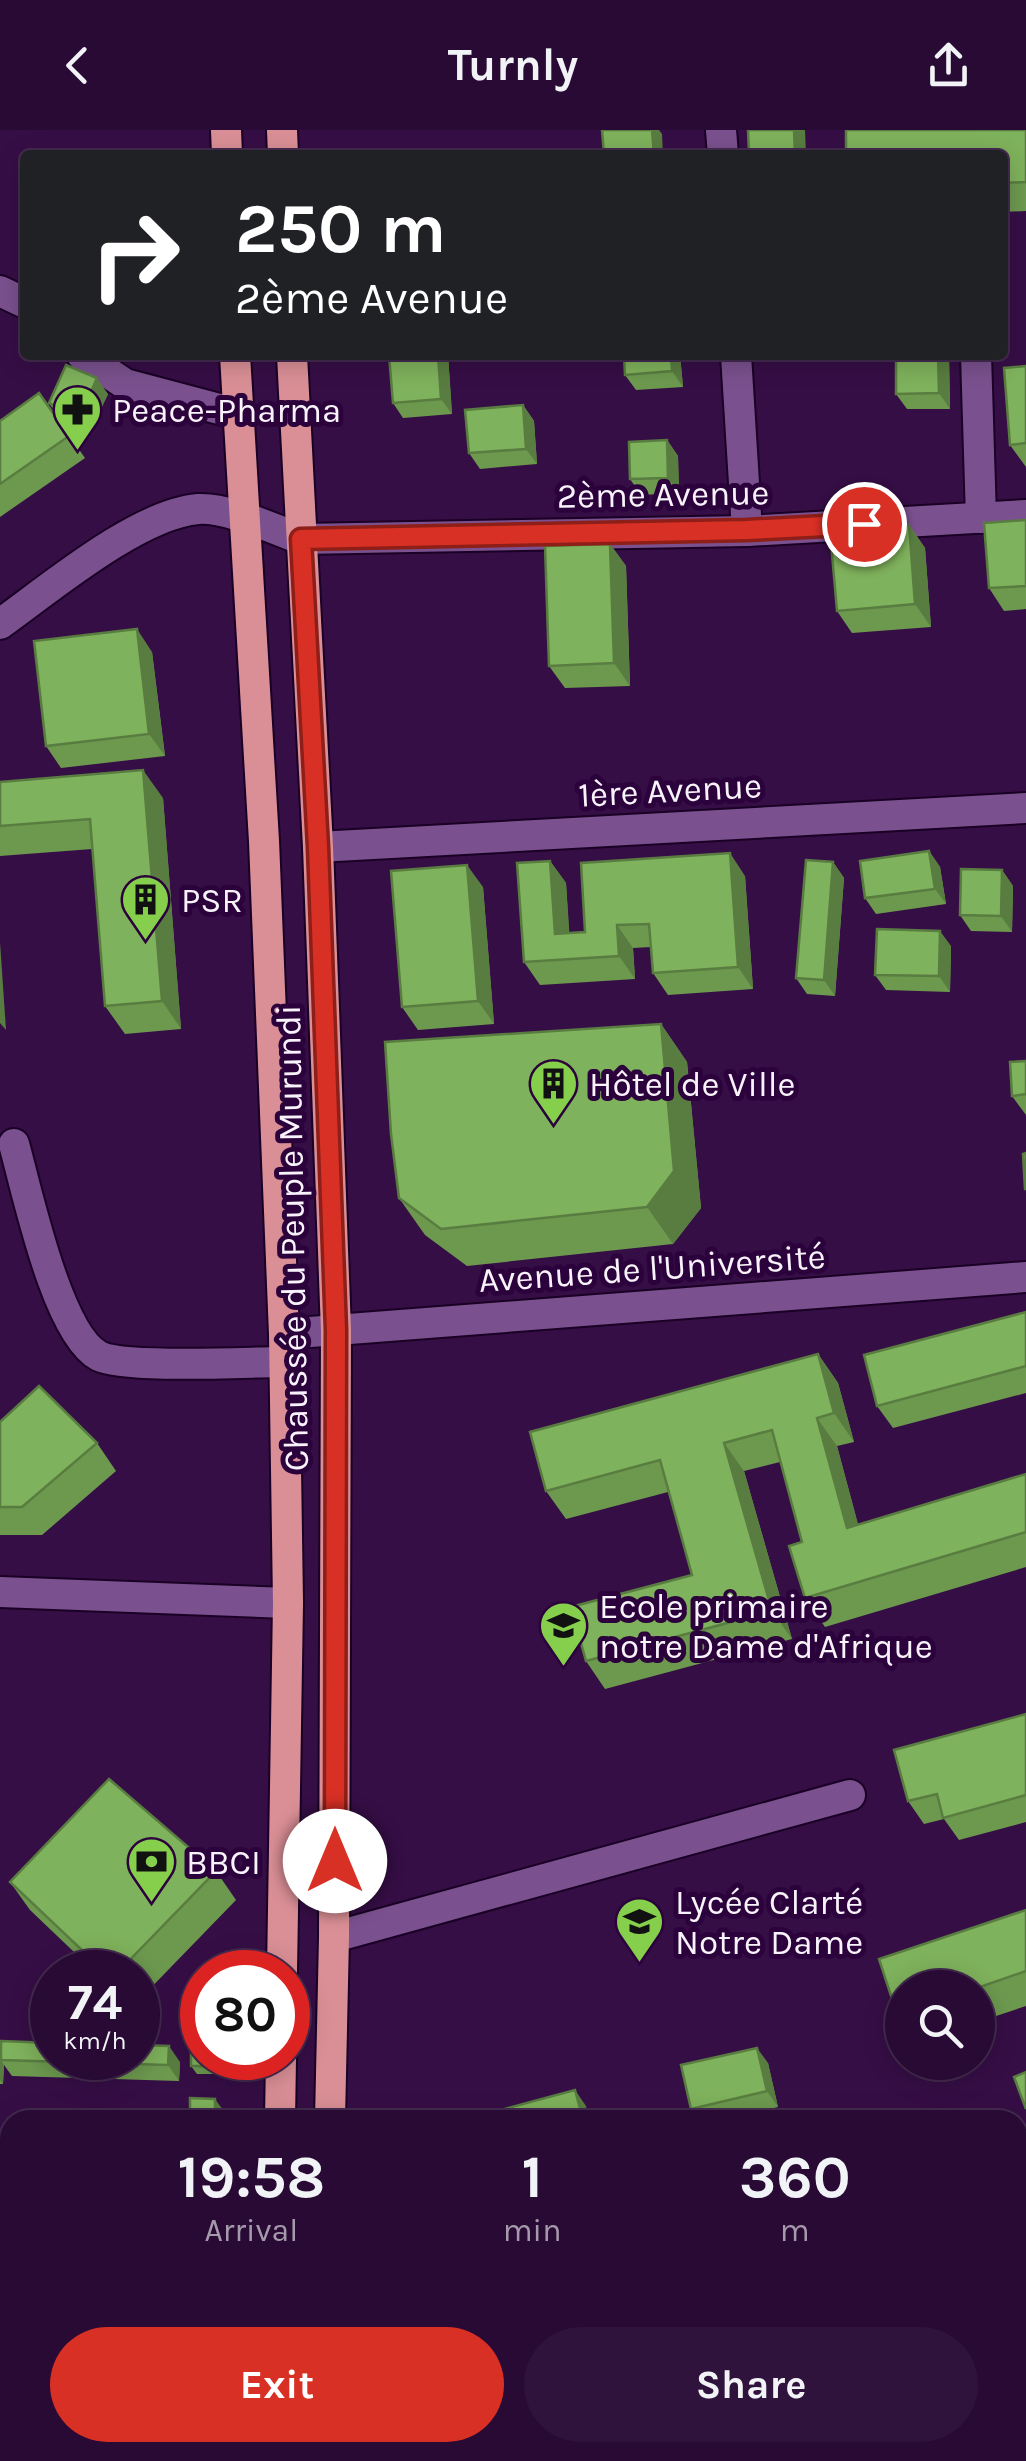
<!DOCTYPE html>
<html lang="en">
<head>
<meta charset="utf-8">
<style>
  :root { --surface:#280a34; --page:#30133c; --text:#f1f3f6; --muted:#a59aac; --line:#442b4f; --accent:#d93025 }
  body { margin:0; font-family:Karla,sans-serif; background:var(--page); color:var(--text); height:100vh; display:flex; flex-direction:column; font-size:38px; white-space:nowrap }
  * { box-sizing:border-box; margin:0 }
  p { font-size:32px; color:var(--muted) }
  .icon { flex:none; width:55px; height:55px; fill:none; stroke:currentColor; stroke-width:2; stroke-linecap:round; stroke-linejoin:round }
  .map { position:relative; flex:1; overflow:hidden }
  .panel { position:absolute; left:0px; top:1980px; width:1028px; height:352px; display:flex; flex-direction:column; background:var(--surface); border-radius:30px 30px 0 0; box-shadow:0 5px 25px #0003,0 0 0 2px var(--line) }
  .panel>* { flex:none }
  .top-card { position:absolute; left:20px; top:20px; width:988px; height:210px; border-radius:10px; box-shadow:0 5px 25px #0003,0 0 0 2px var(--line); background:#202124; color:#fff; overflow:hidden }
  .tools { position:absolute; left:885px; top:1840px; display:grid; gap:20px }
  .tools a { display:grid; place-items:center; width:110px; height:110px; border-radius:50%; background:var(--surface); box-shadow:0 5px 25px #0003,0 0 0 2px var(--line); font-size:50px }
  .speed { position:absolute; left:30px; top:1820px; display:flex; gap:20px; font-size:50px; font-weight:700; text-align:center }
  .speed>* { display:grid; place-content:center; width:130px; height:130px; border-radius:50%; background:var(--surface); box-shadow:0 5px 25px #0003,0 0 0 2px var(--line); line-height:1 }
  .speed small { font-size:25px; font-weight:400 }
  .speed .limit { border:15px solid #d22; background:#fff; color:#111 }
  .pin { position:absolute; display:grid; place-items:center; width:85px; height:85px; color:#fff; margin:-42px; border:5px solid #fff; border-radius:50%; box-shadow:0 2px 10px #0007 }
  .me { position:absolute; width:110px; margin:-55px; rotate:0deg; stroke-linejoin:round; filter:drop-shadow(0 0 8px #0008) }
  .turn { display:flex; align-items:center; gap:35px; height:210px; padding:0 50px; font-size:45px }
  .turn .icon { width:130px; height:130px; stroke-width:2.5 }
  .turn b { display:block; font-size:70px; line-height:85px }
  .eta { display:flex; justify-content:space-evenly; align-items:center; height:170px; text-align:center }
  .eta b { font-size:60px; font-weight:700; line-height:70px }
  .action { display:flex; gap:20px; margin-top:auto; padding:20px 50px }
  .action a { flex:1; height:115px; border-radius:60px; background:var(--accent); color:#fff; font-size:40px; font-weight:700; line-height:115px; text-align:center }
  .action a+a { background:var(--page); color:var(--text) }
  header { display:flex; justify-content:space-between; align-items:center; height:130px; padding:0 50px; background:var(--surface); font-size:45px; font-weight:700 }
  .map>svg:first-child { display:block }
  .lines { fill:none; stroke-linecap:round; stroke-linejoin:round }
  .minor-casing { stroke:#1a0025; stroke-width:34 }
  .highway-casing { stroke:#1a0025; stroke-width:34 }
  .minor { stroke:#7a518e; stroke-width:30 }
  .highway { stroke:#da8f96; stroke-width:30 }
  .wall { fill:#6d994f }
  .shaded-wall { fill:#597d40 }
  .building { fill:#7fb25c; stroke:#597d40; stroke-width:2.5 }
  .route-casing { stroke:#8d1f18; stroke-width:25 }
  .route { stroke:#d93025; stroke-width:18 }
  .labels { text-anchor:middle; stroke-width:10; stroke-linejoin:round; paint-order:stroke }
  .poi-label { font-size:35px; fill:#f8f3fa; stroke:#2b023b; text-anchor:start }
  .street-label { font-size:35px; fill:#f8f3fa; stroke:#2b023b }
</style>
</head>
<body>
<header><svg class="icon" aria-label="back" viewBox="0 0 24 24"><path d="M15 5l-7 7 7 7"/></svg>Turnly<svg class="icon" aria-label="share" viewBox="0 0 24 24"><path d="M12 15V3M7 8l5-5 5 5M5 13v7h14v-7"/></svg></header>
<div class="map">
<svg width="1026" height="2331" viewBox="0 0 1026 2331">
  <rect width="100%" height="100%" fill="#360e46"/>
  <g class="lines">
    <defs>
      <g id="minor">
        <polyline points="721,0 723,25"/>
        <polyline points="0,161 25,173"/>
        <polyline points="82,225 125,254 238,284"/>
        <polyline points="736,225 747,401"/>
        <polyline points="976,225 981,388"/>
        <path d="M0,494C49,459 138,384 198,379C227,377 273,399 301,409L747,401L1026,385"/>
        <polyline points="318,717 1026,678"/>
        <path d="M14,1014C27,1061 57,1204 99,1226C125,1239 249,1232 284,1232"/>
        <polyline points="284,1204 1026,1147"/>
        <polyline points="0,1462 288,1473"/>
        <polyline points="334,1807 850,1665"/>
      </g>
      <g id="highway">
        <polyline points="226,0 227,25"/>
        <polyline points="282,0 283,25"/>
        <polyline points="235,225 264,711 284,1204 288,1473 282,1842"/>
        <polyline points="292,225 318,717 336,1201 334,1807 330,1990"/>
        <polyline points="280,1990 281,1928"/>
        <polyline points="269,2331 269,2322"/>
        <polyline points="321,2331 321,2322"/>
      </g>
    </defs>
    <use href="#minor" class="minor-casing"/>
    <use href="#highway" class="highway-casing"/>
    <use href="#minor" class="minor"/>
    <use href="#highway" class="highway"/>
  </g>
  <g class="wall">
    <polygon points="1026,0 1026,81 1002,82 1002,25"/>
    <polygon points="389,225 448,225 452,284 403,288 393,273"/>
    <polygon points="624,225 680,225 683,257 636,260 625,245"/>
    <polygon points="949,225 950,279 907,279 896,264"/>
    <polygon points="1026,236 1026,337 1010,315"/>
    <polygon points="39,263 85,328 0,387 0,291"/>
    <polygon points="108,264 90,302 60,289 49,273"/>
    <polygon points="523,275 534,291 537,334 480,339 469,323"/>
    <polygon points="667,310 678,326 679,363 641,365 630,349"/>
    <polygon points="1026,390 1026,479 1004,481 989,458"/>
    <polygon points="909,395 925,418 931,497 852,503 837,481"/>
    <polygon points="610,414 626,436 630,556 565,558 549,536"/>
    <polygon points="152,522 165,626 61,638 46,616"/>
    <polygon points="0,652 163,668 181,899 125,904 105,876 92,719 0,726"/>
    <polygon points="929,721 940,737 946,774 876,784 865,768"/>
    <polygon points="550,731 566,753 569,803 585,802 745,746 753,859 668,865 653,843 651,817 633,818 635,849 540,855 524,832"/>
    <polygon points="833,732 844,748 835,866 807,864 796,848"/>
    <polygon points="1002,740 1013,756 1012,802 971,801 960,785"/>
    <polygon points="483,757 494,894 418,900 402,877"/>
    <polygon points="951,816 950,862 886,860 875,845"/>
    <polygon points="661,894 687,932 701,1078 673,1114 467,1136 425,1105 399,1068"/>
    <polygon points="1026,931 1026,985 1012,966"/>
    <polygon points="1026,1182 1026,1263 893,1298 877,1276"/>
    <polygon points="818,1224 838,1253 854,1312 837,1316 858,1395 1026,1344 1026,1437 825,1497 805,1468 802,1412 780,1332 744,1341 792,1509 605,1559 586,1531 692,1445 668,1362 566,1389 546,1361"/>
    <polygon points="0,1292 97,1313 116,1341 42,1405 0,1405"/>
    <polygon points="1026,1584 1026,1692 959,1710 944,1689 924,1694 908,1671"/>
    <polygon points="216,1741 236,1770 138,1871 138,1842 95,1842 30,1780 10,1752"/>
    <polygon points="1026,1780 1026,1876 978,1892 978,1858 902,1858 902,1891 897,1884 879,1829"/>
    <polygon points="0,1923 1,1924 180,1932 179,1951 12,1946 4,1935 3,1954 0,1954"/>
    <polygon points="232,1928 231,1944 197,1944 191,1936"/>
    <polygon points="768,1933 778,1977 723,1990 699,1990 691,1979"/>
    <polygon points="0,2068 10,2069 10,2188 0,2187"/>
    <polygon points="1026,2092 1026,2189 1018,2192 1018,2095"/>
    <polygon points="0,2204 10,2205 10,2322 26,2322 25,2331 0,2331"/>
    <polygon points="1026,2211 1026,2299 1018,2287 1018,2213"/>
    <polygon points="86,2322 207,2322 207,2331 92,2331"/>
  </g>
  <g class="shaded-wall">
    <polygon points="652,0 659,0 662,4 663,25 654,25"/>
    <polygon points="794,0 805,0 806,25 795,25"/>
    <polygon points="438,225 448,225 452,284 441,269"/>
    <polygon points="671,225 680,225 683,257 672,241"/>
    <polygon points="938,225 949,225 950,279 939,263"/>
    <polygon points="97,248 108,264 90,302 80,287"/>
    <polygon points="523,275 534,291 537,334 526,319"/>
    <polygon points="667,310 678,326 679,363 668,348"/>
    <polygon points="909,395 925,418 931,497 915,474"/>
    <polygon points="610,414 626,436 630,556 614,533"/>
    <polygon points="137,499 152,522 165,626 149,604"/>
    <polygon points="143,640 163,668 181,899 162,871"/>
    <polygon points="929,721 940,737 946,774 935,759"/>
    <polygon points="730,723 745,746 753,859 738,837"/>
    <polygon points="550,731 566,753 571,827 555,804"/>
    <polygon points="833,732 844,748 835,866 824,850"/>
    <polygon points="467,735 483,757 494,894 478,871"/>
    <polygon points="1002,740 1013,756 1012,802 1001,786"/>
    <polygon points="617,795 633,818 635,849 619,826"/>
    <polygon points="940,801 951,816 950,862 939,846"/>
    <polygon points="0,812 6,900 0,893"/>
    <polygon points="661,894 687,932 701,1078 673,1114 647,1077"/>
    <polygon points="818,1224 838,1253 854,1312 834,1283"/>
    <polygon points="817,1288 837,1316 867,1427 847,1398"/>
    <polygon points="724,1313 744,1341 792,1509 772,1481"/>
    <polygon points="169,1916 180,1932 179,1951 168,1935"/>
    <polygon points="757,1918 768,1933 778,1977 767,1961"/>
    <polygon points="0,1923 4,1929 1,1930 4,1935 3,1954 0,1950"/>
    <polygon points="226,1928 232,1928 231,1944 226,1936"/>
    <polygon points="575,1960 586,1976 589,1990 583,1990"/>
    <polygon points="215,1969 226,1984 226,1990 215,1990"/>
    <polygon points="13,2322 26,2322 25,2331 19,2331"/>
    <polygon points="77,2322 83,2322 83,2331 78,2331"/>
    <polygon points="193,2322 207,2322 207,2331 199,2331"/>
    <polygon points="596,2322 608,2322 611,2331 598,2331"/>
    <polygon points="670,2322 676,2322 679,2331 672,2331"/>
  </g>
  <g class="building">
    <polygon points="602,0 652,0 654,25 604,25"/>
    <polygon points="748,0 794,0 795,25 749,25"/>
    <polygon points="846,0 1026,0 1026,52 1002,53 1002,25 846,25"/>
    <polygon points="389,225 438,225 441,269 393,273"/>
    <polygon points="624,225 671,225 672,241 625,245"/>
    <polygon points="896,225 938,225 939,263 896,264"/>
    <polygon points="66,235 97,248 80,287 49,273"/>
    <polygon points="1026,236 1026,313 1010,315 1004,238"/>
    <polygon points="39,263 69,306 0,354 0,291"/>
    <polygon points="523,275 526,319 469,323 465,280"/>
    <polygon points="667,310 668,348 630,349 629,312"/>
    <polygon points="1026,390 1026,456 989,458 984,393"/>
    <polygon points="909,395 915,474 837,481 830,401"/>
    <polygon points="610,414 614,533 549,536 545,416"/>
    <polygon points="137,499 149,604 46,616 34,511"/>
    <polygon points="143,640 162,871 105,876 90,689 0,696 0,652"/>
    <polygon points="929,721 935,759 865,768 860,731"/>
    <polygon points="730,723 738,837 653,843 649,794 617,795 619,826 524,832 517,733 550,731 555,804 585,802 581,733"/>
    <polygon points="806,730 833,732 824,850 796,848"/>
    <polygon points="467,735 478,871 402,877 391,741"/>
    <polygon points="961,739 1002,740 1001,786 960,785"/>
    <polygon points="877,799 940,801 939,846 875,845"/>
    <polygon points="661,894 674,1041 647,1077 441,1099 399,1068 391,1004 385,912"/>
    <polygon points="1026,931 1026,964 1012,966 1010,932"/>
    <polygon points="1026,1023 1026,1059 1025,1059 1023,1024"/>
    <polygon points="1026,1182 1026,1236 877,1276 864,1225"/>
    <polygon points="818,1224 834,1283 817,1288 847,1398 1026,1344 1026,1402 805,1468 789,1416 802,1412 772,1300 724,1313 772,1481 586,1531 571,1477 692,1445 660,1330 546,1361 530,1302"/>
    <polygon points="39,1256 97,1313 22,1377 0,1377 0,1292"/>
    <polygon points="1026,1584 1026,1665 943,1688 937,1664 908,1671 894,1620"/>
    <polygon points="109,1649 216,1741 118,1842 105,1842 10,1752"/>
    <polygon points="1026,1780 1026,1841 977,1858 902,1858 902,1882 897,1884 879,1829"/>
    <polygon points="1,1911 52,1913 52,1928 138,1928 138,1915 169,1916 168,1935 1,1930"/>
    <polygon points="191,1917 202,1918 202,1928 226,1928 226,1936 191,1936"/>
    <polygon points="757,1918 767,1961 691,1979 681,1935"/>
    <polygon points="1026,1942 1026,1979 1014,1947"/>
    <polygon points="575,1960 583,1990 500,1990 497,1981"/>
    <polygon points="190,1968 215,1969 215,1990 190,1990"/>
    <polygon points="0,2068 10,2069 10,2166 0,2165"/>
    <polygon points="1026,2092 1026,2154 1018,2157 1018,2095"/>
    <polygon points="0,2204 10,2205 10,2303 8,2316 0,2315"/>
    <polygon points="1026,2211 1026,2266 1018,2268 1018,2213"/>
    <polygon points="49,2322 77,2322 78,2331 49,2331"/>
    <polygon points="476,2322 596,2322 598,2331 440,2331"/>
    <polygon points="613,2322 670,2322 672,2331 615,2331"/>
  </g>
  <g class="lines">
    <defs>
      <polyline id="route" points="335,1731 336,1200 318,717 301,409 747,400 864,394"/>
    </defs>
    <use href="#route" class="route-casing"/>
    <use href="#route" class="route"/>
  </g>
  <defs>
    <symbol id="pharmacy-pin" viewBox="-11 -11 22 30"><path d="M0 17L-7.5 6A9.5 9.5 0 1 1 7.5 6Z" fill="#85cf4c" stroke="#2b023b"/><path d="M-2-6h4v4h4v4h-4v4h-4v-4h-4v-4h4Z" fill="#111"/></symbol>
    <symbol id="building-pin" viewBox="-11 -11 22 30"><path d="M0 17L-7.5 6A9.5 9.5 0 1 1 7.5 6Z" fill="#85cf4c" stroke="#2b023b"/><path d="M-4-6H4V6H1V3H-1V6H-4ZM-2.5-4.3h1.7v1.8h-1.7ZM.8-4.3h1.7v1.8H.8ZM-2.5-1h1.7V.8h-1.7ZM.8-1h1.7V.8H.8Z" fill="#111"/></symbol>
    <symbol id="school-pin" viewBox="-11 -11 22 30"><path d="M0 17L-7.5 6A9.5 9.5 0 1 1 7.5 6Z" fill="#85cf4c" stroke="#2b023b"/><path d="M0-5L7-2L0 1L-7-2ZM-4 1L0 2.5L4 1V4Q0 6-4 4Z" fill="#111"/></symbol>
    <symbol id="bank-pin" viewBox="-11 -11 22 30"><path d="M0 17L-7.5 6A9.5 9.5 0 1 1 7.5 6Z" fill="#85cf4c" stroke="#2b023b"/><path d="M-6-4H6V4H-6ZM0-2.3a2.3 2.3 0 1 0 0 4.6a2.3 2.3 0 1 0 0-4.6Z" fill="#111"/></symbol>
  </defs>
  <g fill-rule="evenodd">
    <use href="#pharmacy-pin" x="50" y="252" width="55" height="75"/>
    <use href="#building-pin" x="118" y="742" width="55" height="75"/>
    <use href="#building-pin" x="526" y="926" width="55" height="75"/>
    <use href="#school-pin" x="536" y="1468" width="55" height="75"/>
    <use href="#bank-pin" x="124" y="1704" width="55" height="75"/>
    <use href="#school-pin" x="612" y="1764" width="55" height="75"/>
  </g>
  <g class="labels">
    <g class="poi-label">
      <text x="112" y="292">Peace-Pharma</text>
      <text x="181" y="782">PSR</text>
      <text x="589" y="966">Hôtel de Ville</text>
      <text x="599" y="1488">Ecole primaire<tspan x="599" dy="40">notre Dame d'Afrique</tspan></text>
      <text x="186" y="1744">BBCI</text>
      <text x="675" y="1784">Lycée Clarté<tspan x="675" dy="40">Notre Dame</tspan></text>
    </g>
    <g class="street-label">
      <text transform="translate(663 364) rotate(-1)" y="12">2ème Avenue</text>
      <text transform="translate(670 660) rotate(-3)" y="12">1ère Avenue</text>
      <text transform="translate(292 1108) rotate(-91)" y="12">Chaussée du Peuple Murundi</text>
      <text transform="translate(652 1138) rotate(-4)" y="12">Avenue de l'Université</text>
    </g>
  </g>
</svg>
<div class="tools">
<a><svg class="icon" aria-label="search" viewBox="0 0 24 24"><circle cx="10" cy="10" r="6"/><path d="M15 15l6 6"/></svg></a>
</div>
<div class="speed"><div>74<small>km/h</small></div><div class="limit">80</div></div>
<div class="pin" style="left:864px;top:394px;background:#d93025"><svg class="icon" aria-label="arrive" viewBox="0 0 24 24"><path d="M6 21V4h12l-3 4 3 4H6"/></svg></div>
<svg class="me" style="left:335px;top:1731px" viewBox="-20 -20 40 40"><circle r="19" fill="#fff"/><path d="M0-13L10 11 0 6-10 11z" fill="#d93025"/></svg>
<div class="top-card">
<div class="turn"><svg class="icon" aria-label="right" viewBox="0 0 24 24"><path d="M7 20v-9h11M14 6l5 5-5 5"/></svg><div><b>250 m</b>2ème Avenue</div></div>
</div>
<section class="panel">
<div class="eta">
<div><b>19:58</b><p>Arrival</p></div>
<div><b>1</b><p>min</p></div>
<div><b>360</b><p>m</p></div>
</div>
<div class="action"><a>Exit</a><a>Share</a></div>
</section>
</div>
</body>
</html>
